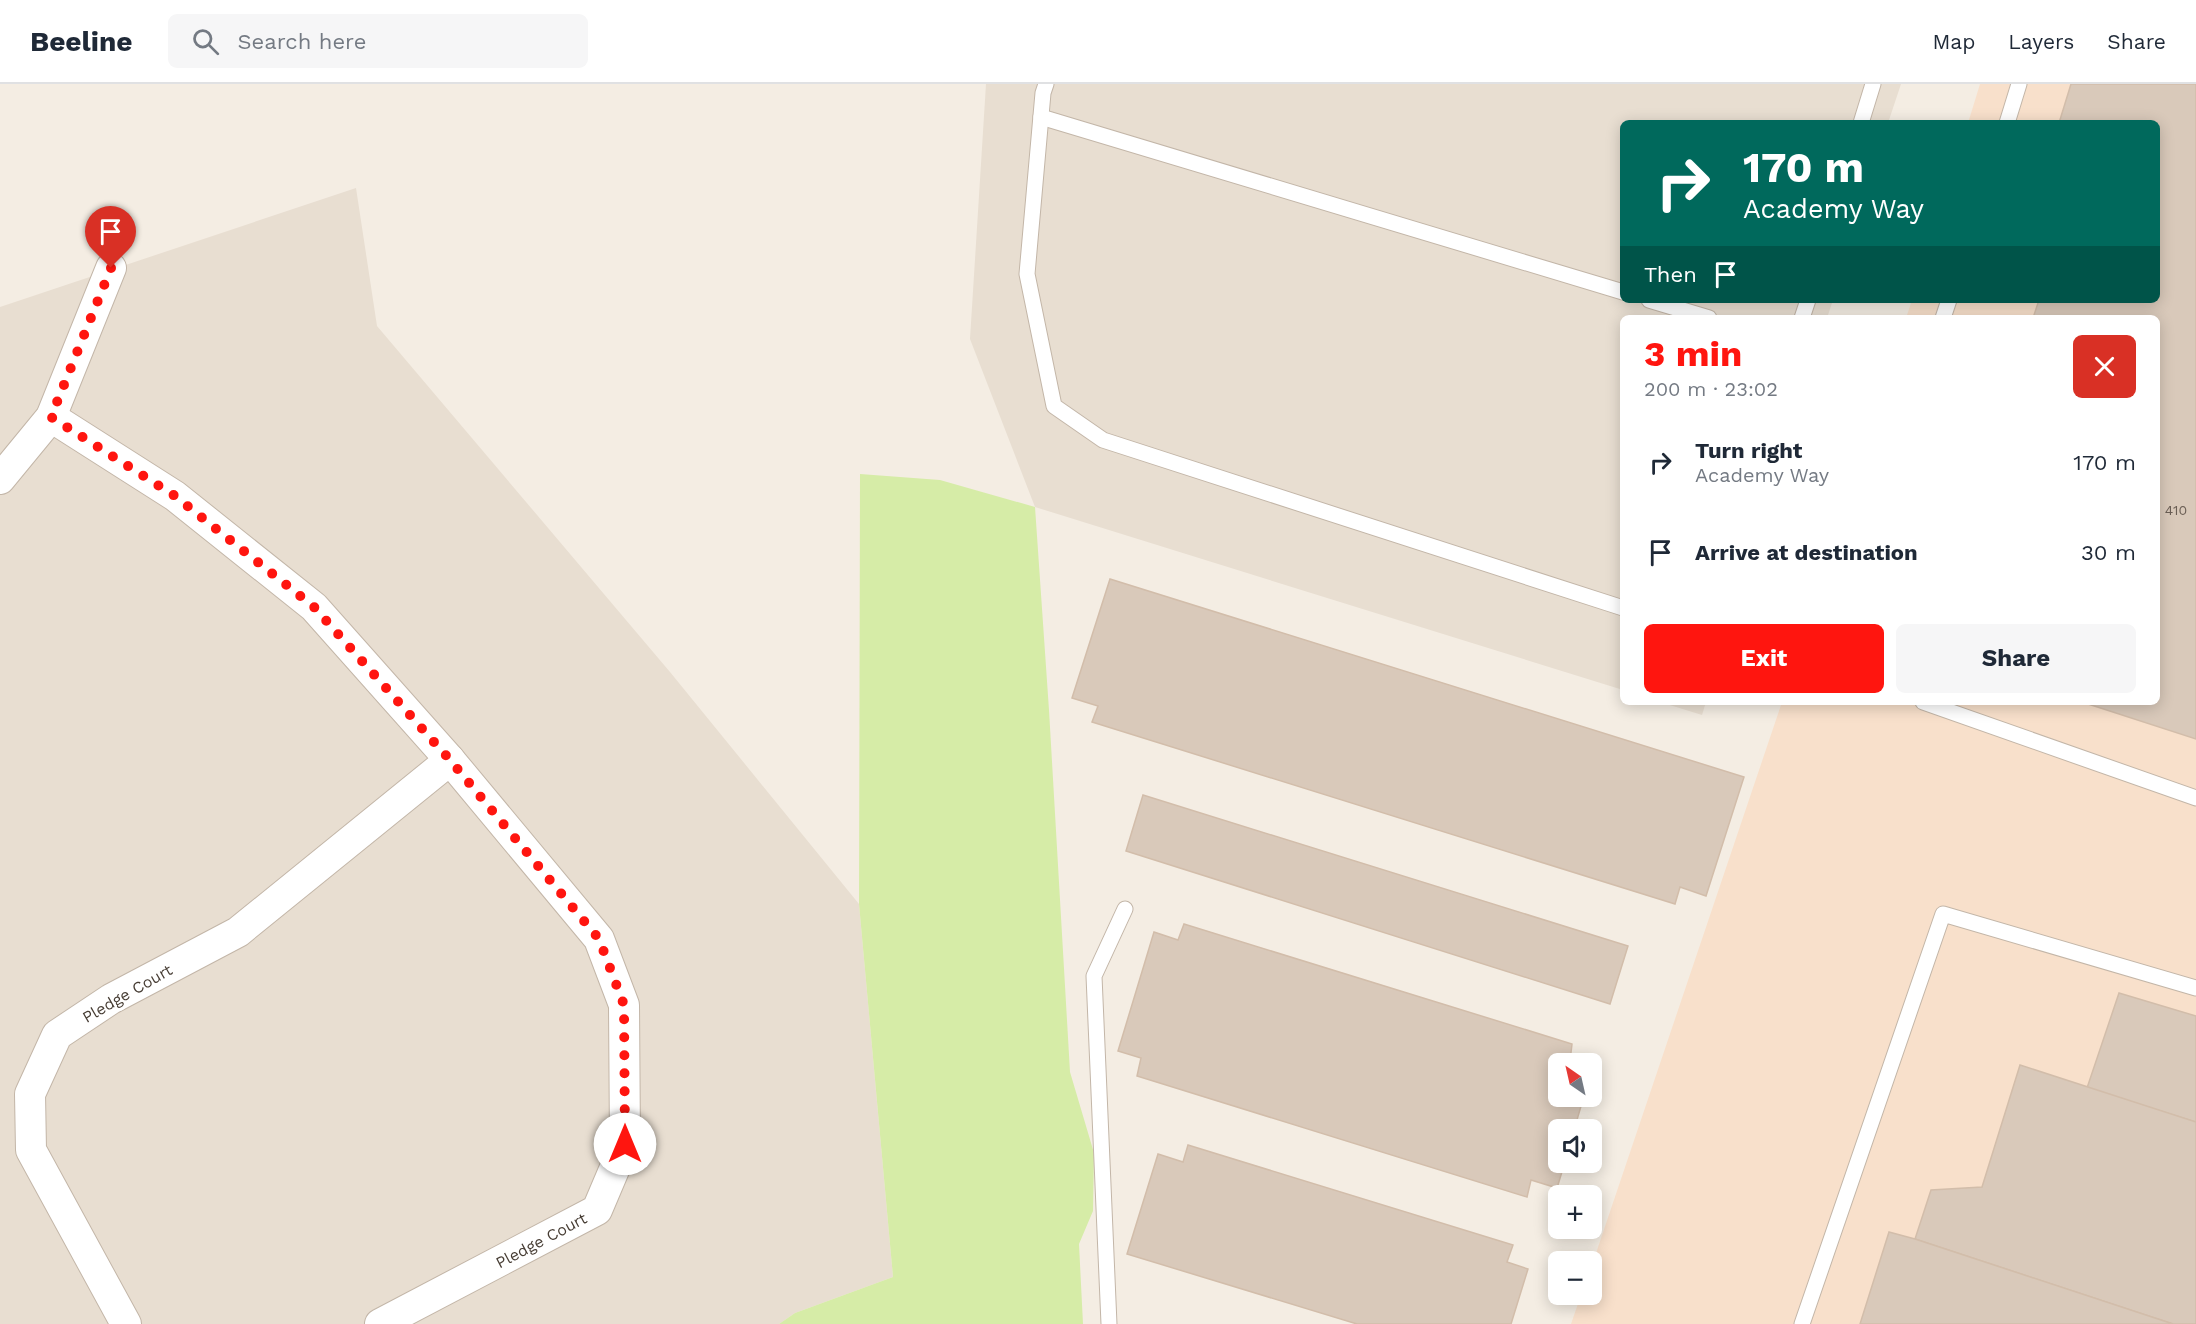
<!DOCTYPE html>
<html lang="en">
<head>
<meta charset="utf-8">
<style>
  :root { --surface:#fff; --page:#f6f6f7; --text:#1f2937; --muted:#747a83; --line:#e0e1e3; --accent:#ff150f }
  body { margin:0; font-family:"Work Sans",sans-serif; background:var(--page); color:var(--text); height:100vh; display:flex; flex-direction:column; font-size:22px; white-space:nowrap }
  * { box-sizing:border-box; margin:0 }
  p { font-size:20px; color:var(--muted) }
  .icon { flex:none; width:33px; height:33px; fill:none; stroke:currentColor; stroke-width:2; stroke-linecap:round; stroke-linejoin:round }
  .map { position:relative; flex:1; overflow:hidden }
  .sheet { position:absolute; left:1620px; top:231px; width:540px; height:390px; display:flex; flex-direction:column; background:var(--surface); border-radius:9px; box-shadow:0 3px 15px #0003 }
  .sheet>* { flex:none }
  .guide { position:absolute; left:1620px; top:36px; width:540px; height:183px; border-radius:9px; box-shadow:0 3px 15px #0003; background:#00695c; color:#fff; overflow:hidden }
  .needle { width:39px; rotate:326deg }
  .buttons { position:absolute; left:1548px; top:969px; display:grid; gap:12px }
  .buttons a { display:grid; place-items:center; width:54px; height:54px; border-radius:9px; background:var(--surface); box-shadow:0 3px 15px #0003; font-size:30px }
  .pin { position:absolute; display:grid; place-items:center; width:51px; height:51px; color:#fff; margin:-62px -26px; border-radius:50% 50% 50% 0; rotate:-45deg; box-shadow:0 0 6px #0007 }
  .pin .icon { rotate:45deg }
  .me { position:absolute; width:66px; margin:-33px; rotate:0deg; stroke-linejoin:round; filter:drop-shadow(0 0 4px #0008) }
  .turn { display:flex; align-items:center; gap:21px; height:126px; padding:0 24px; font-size:27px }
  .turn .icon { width:78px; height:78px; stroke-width:2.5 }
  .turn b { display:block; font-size:42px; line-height:51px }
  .then { display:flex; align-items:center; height:57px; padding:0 24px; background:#0003; gap:12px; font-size:22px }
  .round { display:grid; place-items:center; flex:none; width:63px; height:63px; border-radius:9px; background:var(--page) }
  .headline { display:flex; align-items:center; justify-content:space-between; height:102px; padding:0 24px }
  h1 { font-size:36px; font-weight:700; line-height:45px; color:var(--accent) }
  .cta { display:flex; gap:12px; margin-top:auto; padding:12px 24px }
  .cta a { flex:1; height:69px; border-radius:9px; background:var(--accent); color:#fff; font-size:24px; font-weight:700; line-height:69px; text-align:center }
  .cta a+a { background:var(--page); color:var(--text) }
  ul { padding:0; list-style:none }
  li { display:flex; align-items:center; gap:18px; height:90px; padding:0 24px }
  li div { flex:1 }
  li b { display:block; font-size:22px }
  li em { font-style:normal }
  header { display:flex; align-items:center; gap:36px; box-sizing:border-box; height:84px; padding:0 30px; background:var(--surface); border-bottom:2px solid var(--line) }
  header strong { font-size:28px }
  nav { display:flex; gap:33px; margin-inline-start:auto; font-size:21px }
  .search { width:420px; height:54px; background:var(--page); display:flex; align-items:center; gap:15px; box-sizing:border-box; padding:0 21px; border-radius:9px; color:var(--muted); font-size:22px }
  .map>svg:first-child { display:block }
  .residential { fill:#e8ded1 }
  .commercial { fill:#f8e0cb }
  .green { fill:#d6eca7 }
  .building { fill:#d9c9ba; stroke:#d2bdaa; stroke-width:1.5 }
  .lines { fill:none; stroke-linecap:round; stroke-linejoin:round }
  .lane-casing { stroke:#c3b6a8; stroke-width:17 }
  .street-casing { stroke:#c3b6a8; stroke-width:32 }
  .lane { stroke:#fff; stroke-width:15 }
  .street { stroke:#fff; stroke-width:30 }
  .route { stroke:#ff150f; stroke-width:10; stroke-dasharray:0 18 }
  .labels { text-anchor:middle; stroke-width:6; stroke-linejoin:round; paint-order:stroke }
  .number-label { font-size:14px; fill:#6b5f55 }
  .street-label { font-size:16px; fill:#463c33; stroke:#fff }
</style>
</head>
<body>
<header>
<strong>Beeline</strong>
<div class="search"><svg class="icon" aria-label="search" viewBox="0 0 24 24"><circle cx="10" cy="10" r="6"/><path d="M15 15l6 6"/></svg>Search here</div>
<nav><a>Map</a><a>Layers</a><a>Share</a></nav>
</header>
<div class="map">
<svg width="2196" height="1240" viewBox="0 0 2196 1240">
  <rect width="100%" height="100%" fill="#f4ede3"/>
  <g class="residential">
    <polygon points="986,0 1901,0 1888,39 1623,39 1623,216 1833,216 1827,234 1623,234 1623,606 1035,423 970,255"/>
    <polygon points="356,104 377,242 670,588 859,820 893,1193 795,1229 779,1240 0,1240 0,223"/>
    <polygon points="1660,618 1706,618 1702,631"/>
  </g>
  <polygon class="commercial" points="1980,0 2196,0 2196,1240 1571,1240 1581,1211 1592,1210 1592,1181 1782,618 2157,618 2157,234 1906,234 1912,216 2157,216 2157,39 1968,39"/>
  <polygon class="green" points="860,390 940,396 1035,423 1049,626 1070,988 1094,1069 1093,1127 1079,1160 1083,1240 779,1240 795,1229 893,1193 859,820"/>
  <g class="building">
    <polygon points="2071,0 2196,0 2196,655 2082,618 2157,618 2157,234 2033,234 2039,216 2157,216 2157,39 2059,39"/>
    <polygon points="1110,495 1744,693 1706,812 1680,803 1675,820 1092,638 1098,622 1072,614"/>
    <polygon points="1143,711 1628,862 1610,920 1126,767"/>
    <polygon points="1184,840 1572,960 1570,977 1577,980 1558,980 1558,1012 1584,1012 1574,1046 1558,1046 1558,1078 1565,1078 1557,1104 1531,1096 1527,1113 1137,992 1141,974 1118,967 1154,848 1178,856"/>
    <polygon points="2119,909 2196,932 2196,1038 2087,1004"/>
    <polygon points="2020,981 2196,1038 2196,1240 2173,1240 1915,1155 1931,1106 1982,1103"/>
    <polygon points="1188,1061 1513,1161 1507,1178 1528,1185 1511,1240 1357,1240 1127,1170 1158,1070 1183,1078"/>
    <polygon points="1889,1148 1915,1155 2173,1240 1860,1240"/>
  </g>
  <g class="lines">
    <defs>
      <g id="lane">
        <polyline points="1046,0 1043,9 1027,190 1054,322 1103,356 1623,524"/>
        <polyline points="1041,33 1623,208"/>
        <polyline points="1861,39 1873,0"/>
        <polyline points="2007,39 2019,0"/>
        <polyline points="1649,216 1709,234"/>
        <polyline points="1802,234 1808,216"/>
        <polyline points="1943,234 1949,216"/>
        <polyline points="1923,618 2196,714"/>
        <polyline points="1109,1240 1094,892 1125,825"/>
        <polyline points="1802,1240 1943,830 2196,904"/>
      </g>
      <g id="street">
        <polyline points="51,333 175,412 314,523 450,676 599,855 624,921 625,1060 597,1126 380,1240"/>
        <polyline points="0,395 51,333 111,184"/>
        <polyline points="126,1240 31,1066 30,1010 57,951 111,915 238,848 450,676"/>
      </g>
    </defs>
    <use href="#lane" class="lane-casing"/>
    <use href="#street" class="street-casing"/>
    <use href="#lane" class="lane"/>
    <use href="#street" class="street"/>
  </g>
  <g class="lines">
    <polyline class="route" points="111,184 51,333 175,412 314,523 450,676 599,855 624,921 625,1060"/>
  </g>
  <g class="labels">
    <g class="number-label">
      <text x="2176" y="431">410</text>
    </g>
    <g class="street-label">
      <text transform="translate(127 909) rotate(-30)" y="6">Pledge Court</text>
      <text transform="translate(541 1156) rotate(-28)" y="6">Pledge Court</text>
    </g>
  </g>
</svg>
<div class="buttons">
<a><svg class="needle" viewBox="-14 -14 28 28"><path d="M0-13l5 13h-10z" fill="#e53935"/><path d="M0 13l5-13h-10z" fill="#747a83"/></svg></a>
<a><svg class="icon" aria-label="sound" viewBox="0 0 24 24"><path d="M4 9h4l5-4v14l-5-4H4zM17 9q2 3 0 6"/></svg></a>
<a>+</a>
<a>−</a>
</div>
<div class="pin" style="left:111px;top:184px;background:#d93025"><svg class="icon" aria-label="arrive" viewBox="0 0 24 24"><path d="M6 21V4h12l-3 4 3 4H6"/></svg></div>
<svg class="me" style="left:625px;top:1060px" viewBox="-20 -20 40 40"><circle r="19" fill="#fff"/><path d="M0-13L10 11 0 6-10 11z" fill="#ff150f"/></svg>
<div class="guide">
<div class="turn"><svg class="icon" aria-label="right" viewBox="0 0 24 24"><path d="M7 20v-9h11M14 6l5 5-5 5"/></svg><div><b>170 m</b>Academy Way</div></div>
<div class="then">Then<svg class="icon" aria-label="arrive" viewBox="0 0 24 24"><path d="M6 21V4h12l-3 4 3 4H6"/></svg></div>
</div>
<section class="sheet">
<div class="headline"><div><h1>3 min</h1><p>200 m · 23:02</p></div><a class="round" style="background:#d93025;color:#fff"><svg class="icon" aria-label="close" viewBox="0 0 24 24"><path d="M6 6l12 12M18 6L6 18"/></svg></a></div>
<ul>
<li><svg class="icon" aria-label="right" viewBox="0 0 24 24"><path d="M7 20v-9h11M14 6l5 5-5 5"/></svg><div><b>Turn right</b><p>Academy Way</p></div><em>170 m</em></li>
<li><svg class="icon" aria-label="arrive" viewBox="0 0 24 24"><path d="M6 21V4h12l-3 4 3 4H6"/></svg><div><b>Arrive at destination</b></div><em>30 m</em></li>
</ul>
<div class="cta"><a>Exit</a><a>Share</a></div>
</section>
</div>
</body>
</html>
